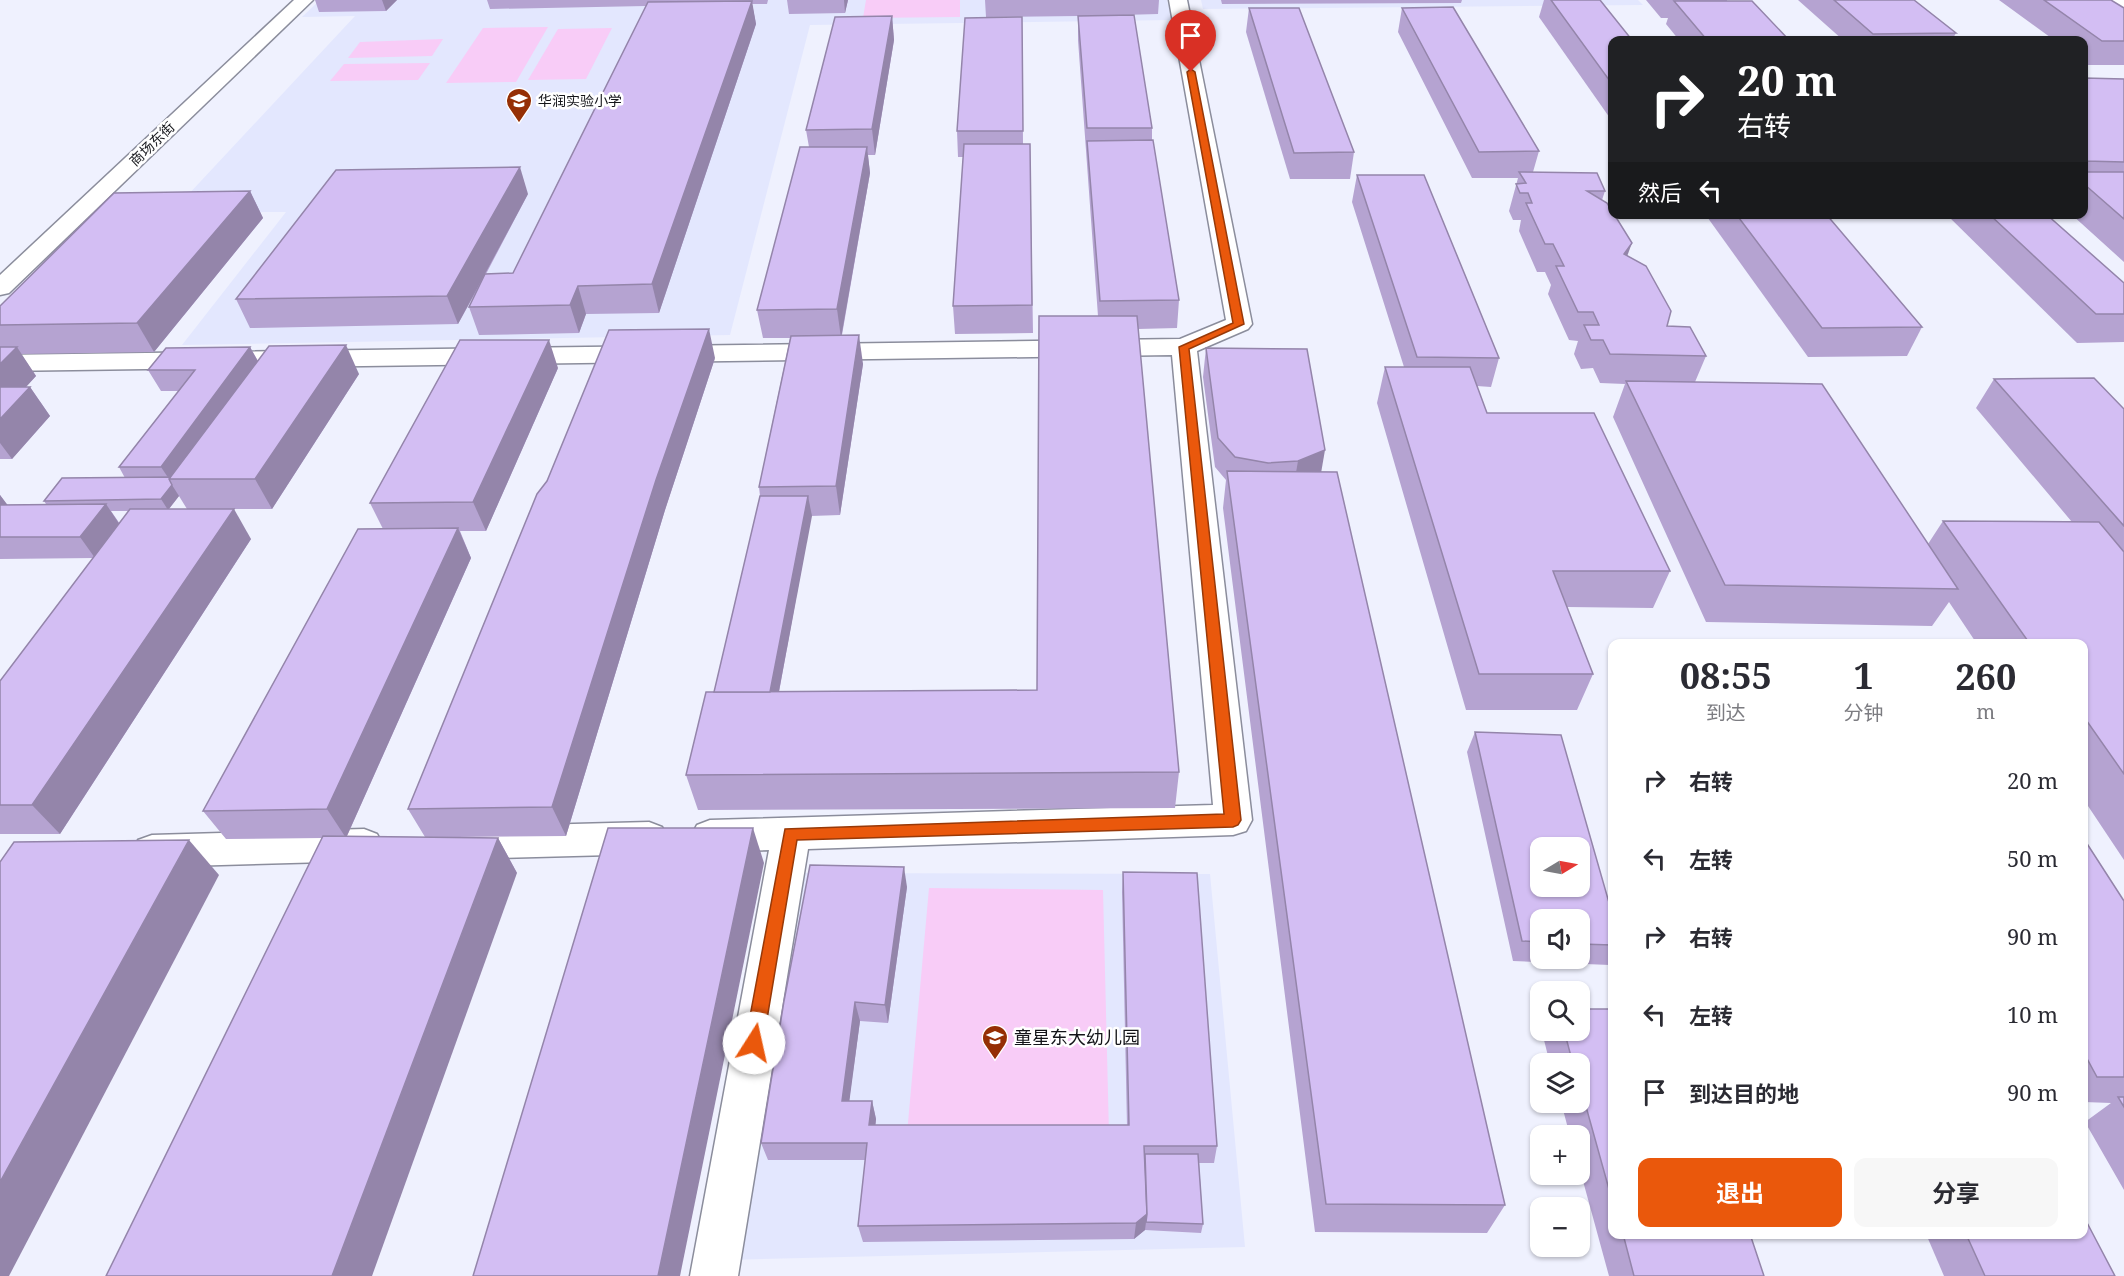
<!DOCTYPE html>
<html lang="zh">
<head>
<meta charset="utf-8">
<style>
  :root { --surface:#fff; --page:#f7f7f7; --text:#2b2b33; --muted:#7c7c81; --accent:#ea580c }
  body { margin:0; font-family:"Noto Serif","Noto Sans SC",serif; background:var(--page); color:var(--text); height:100vh; display:flex; flex-direction:column; font-size:22px; white-space:nowrap }
  * { box-sizing:border-box; margin:0 }
  p { font-size:20px; color:var(--muted) }
  .icon { flex:none; width:33px; height:33px; fill:none; stroke:currentColor; stroke-width:2; stroke-linecap:round; stroke-linejoin:round }
  .map { position:relative; flex:1; overflow:hidden }
  .details { position:absolute; left:1608px; top:639px; width:480px; height:600px; display:flex; flex-direction:column; background:var(--surface); border-radius:12px; box-shadow:0 2px 4px #0004 }
  .details>* { flex:none }
  .guide { position:absolute; left:1608px; top:36px; width:480px; height:183px; border-radius:12px; box-shadow:0 2px 4px #0004; background:#202124; color:#fff; overflow:hidden }
  .needle { width:39px; rotate:80deg }
  .controls { position:absolute; left:1530px; top:837px; display:grid; gap:12px }
  .controls a { display:grid; place-items:center; width:60px; height:60px; border-radius:12px; background:var(--surface); box-shadow:0 2px 4px #0004; font-size:30px }
  .pin { position:absolute; display:grid; place-items:center; width:51px; height:51px; color:#fff; margin:-62px -26px; border-radius:50% 50% 50% 0; rotate:-45deg; box-shadow:0 0 6px #0007 }
  .pin .icon { rotate:45deg }
  .me { position:absolute; width:66px; margin:-33px; rotate:10deg; stroke-linejoin:round; filter:drop-shadow(0 0 4px #0008) }
  .turn { display:flex; align-items:center; gap:21px; height:126px; padding:0 30px; font-size:27px }
  .turn .icon { width:78px; height:78px; stroke-width:2.5 }
  .turn b { display:block; font-size:42px; line-height:51px }
  .then { display:flex; align-items:center; height:57px; padding:0 30px; background:#0003; gap:12px; font-size:22px }
  .eta { display:flex; justify-content:space-evenly; align-items:center; height:102px; text-align:center }
  .eta b { font-size:36px; font-weight:700; line-height:42px }
  .action { display:flex; gap:12px; margin-top:auto; padding:12px 30px }
  .action a { flex:1; height:69px; border-radius:12px; background:var(--accent); color:#fff; font-size:24px; font-weight:700; line-height:69px; text-align:center }
  .action a+a { background:var(--page); color:var(--text) }
  ul { padding:0; list-style:none }
  li { display:flex; align-items:center; gap:18px; height:78px; padding:0 30px }
  li div { flex:1 }
  li b { display:block; font-size:22px }
  li em { font-style:normal }
  .map>svg:first-child { display:block }
  .built { fill:#e3e7fe }
  .green { fill:#f8ccf7 }
  .lines { fill:none; stroke-linecap:round; stroke-linejoin:round }
  .minor-casing { stroke:#8b8d9c; stroke-width:3 }
  .minor { fill:#fff; fill-rule:evenodd }
  .wall { fill:#b5a3d1; fill-rule:evenodd }
  .shaded-wall { fill:#9485aa }
  .building { fill:#d3bef3; stroke:#9485aa; stroke-width:1.5; fill-rule:evenodd }
  .route { fill:#ea580c; stroke:#983908; stroke-width:1.5 }
  .labels { text-anchor:middle; stroke-width:5; stroke-linejoin:round; paint-order:stroke }
  .far-poi-label { font-size:14px; fill:#131419; stroke:#fff; text-anchor:start }
  .far-street-label { font-size:14px; fill:#131419; stroke:#fff }
  .near-poi-label { font-size:18px; fill:#131419; stroke:#fff; text-anchor:start }
</style>
</head>
<body>
<div class="map">
<svg width="2124" height="1276" viewBox="0 0 2124 1276">
  <rect width="100%" height="100%" fill="#eff1fe"/>
  <g class="built">
    <polygon points="320,0 1167,0 1172,20 810,25 730,335 182,345 286,212 172,212 355,16 302,17"/>
    <polygon points="1201,0 1638,0 1643,5 1203,9"/>
    <polygon points="794,873 1210,874 1245,1247 727,1260"/>
  </g>
  <g class="green">
    <polygon points="866,0 960,0 960,17 863,18"/>
    <polygon points="548,27 516,82 446,83 483,28"/>
    <polygon points="612,28 586,79 528,80 558,29"/>
    <polygon points="443,39 432,56 348,58 360,42"/>
    <polygon points="430,63 418,80 330,81 344,64"/>
    <polygon points="929,888 1103,890 1109,1134 907,1134"/>
  </g>
  <g class="lines">
    <defs>
      <g id="minor">
        <polygon points="294,0 313,0 9,293 0,295 0,275"/>
        <polygon points="1169,0 1187,0 1252,324 1248,329 1197,351 1252,820 1246,831 1233,835 808,849 738,1276 690,1276 769,850 710,852 697,847 691,836 697,825 710,820 1213,805 1172,355 0,371 0,355 1180,339 1226,320"/>
        <polygon points="2108,0 2124,0 2124,10 2118,9"/>
        <polygon points="649,822 662,827 668,838 662,849 649,854 455,859 442,854 436,843 442,832 455,827"/>
        <polygon points="364,829 377,834 383,845 377,856 364,861 152,867 138,862 133,851 138,840 152,835"/>
      </g>
    </defs>
    <use href="#minor" class="minor-casing"/>
    <use href="#minor" class="minor"/>
  </g>
  <g class="wall">
    <polygon points="315,0 397,0 386,11 319,12"/>
    <polygon points="487,0 768,0 767,4 752,4 756,24 659,313 586,314 579,333 479,335 469,307 477,290 458,324 250,328 236,299 528,194 486,274 513,273 646,6 490,9"/>
    <polygon points="787,0 848,0 845,13 789,14"/>
    <polygon points="985,0 1159,0 1158,14 1087,16 1152,128 1152,140 1179,300 1177,328 1138,329 1179,772 1175,808 698,810 686,775 714,692 760,496 759,487 790,338 763,338 757,310 809,147 806,130 892,16 894,40 875,155 868,155 870,173 842,335 863,364 840,515 811,516 779,692 1037,690 1098,316 1078,40 1078,16 986,17"/>
    <polygon points="1221,0 1462,0 1461,3 1222,4"/>
    <polygon points="1544,0 1600,0 1612,40 1612,121 1539,17"/>
    <polygon points="1646,0 1727,0 1727,1 1789,40 1679,40 1666,24 1668,18 1661,18"/>
    <polygon points="1798,0 1914,0 1956,33 1952,40 1843,40"/>
    <polygon points="1999,0 2111,0 2124,8 2124,65 2088,65 2084,62 2084,40 2054,40"/>
    <polygon points="1249,8 1354,152 1350,179 1290,179 1246,32"/>
    <polygon points="1402,8 1539,151 1533,172 1605,191 1602,200 1627,256 1667,326 1706,356 1695,382 1928,544 1943,521 2072,522 1976,408 1994,379 2124,409 2124,860 2084,800 2084,644 1977,644 1949,602 1932,626 1706,622 1613,417 1625,384 1600,383 1593,368 1581,369 1574,354 1578,341 1569,340 1548,294 1551,285 1545,272 1537,272 1519,231 1521,220 1513,220 1509,211 1518,178 1472,178 1398,32"/>
    <polygon points="1022,17 1023,144 1030,144 1033,333 955,334 953,306 963,157 958,157 957,131"/>
    <polygon points="2084,78 2124,79 2124,262 2071,214 2084,214"/>
    <polygon points="1357,175 1499,358 1491,387 1477,386 1487,413 1670,571 1653,608 1567,607 1593,674 1577,710 1466,710 1377,403 1385,367 1404,367 1352,202"/>
    <polygon points="250,191 263,218 154,352 21,354 36,376 26,387 30,387 50,416 12,459 0,459 0,306"/>
    <polygon points="1705,214 1826,214 1922,327 1907,356 1808,357"/>
    <polygon points="1946,214 2046,214 2124,283 2124,342 2077,343"/>
    <path d="M250,347L258,361L359,374L272,509H187L179,496L169,509L251,539L60,834H0V681L94,558L0,559V495L7,505L46,504L44,501L125,478L119,467L179,391H161L148,370ZM111,511H130L120,524Z"/>
    <polygon points="1206,348 1321,472 1505,1205 1487,1233 1315,1232 1223,508 1226,480 1215,467 1203,377"/>
    <polygon points="715,358 665,510 566,836 457,837 498,838 517,873 322,838 226,839 203,811 383,529 370,503 558,368 486,531 460,531 471,558 347,836 425,837 408,809"/>
    <path d="M1475,732L1612,913V961L1610,965L1513,961L1467,752ZM1540,920H1580V958H1540Z"/>
    <polygon points="2084,839 2124,901 2124,1190 2085,1122 2111,1103 2084,1102"/>
    <polygon points="1123,872 1217,1146 1214,1163 1199,1163 1203,1224 1201,1233 1145,1230 1134,1239 863,1242 858,1226 865,1160 768,1160 761,1143 907,887 888,1023 860,1021 849,1101 872,1101 876,1119 875,1125 1127,1125 1122,892"/>
    <polygon points="1612,1009 1612,1234 1750,1234 1764,1276 1609,1276 1580,1170 1580,1136 1570,1136 1561,1102 1580,1102 1580,1064 1550,1064 1543,1036 1546,1030 1580,1030"/>
    <polygon points="1926,1234 2084,1234 2115,1276 1944,1276"/>
  </g>
  <g class="shaded-wall">
    <polygon points="382,0 397,0 386,11"/>
    <polygon points="844,0 848,0 845,13"/>
    <polygon points="752,1 756,24 659,313 652,284"/>
    <polygon points="892,16 894,40 875,155 872,129"/>
    <polygon points="867,147 870,173 841,338 837,309"/>
    <polygon points="520,167 528,194 458,324 447,296"/>
    <polygon points="250,191 263,218 154,352 137,323"/>
    <polygon points="1632,243 1622,270 1624,254"/>
    <polygon points="578,286 586,314 579,333 570,305"/>
    <polygon points="709,329 715,358 665,510 566,836 552,807 656,480"/>
    <polygon points="859,335 863,364 840,515 836,486"/>
    <polygon points="549,340 558,368 486,531 473,502"/>
    <polygon points="346,345 359,374 272,509 255,479"/>
    <polygon points="17,347 36,376 0,415 0,364"/>
    <polygon points="250,347 261,367 169,479 161,467"/>
    <polygon points="30,387 50,416 12,459 0,443 0,419"/>
    <polygon points="1325,450 1320,479 1293,490 1298,461"/>
    <polygon points="172,485 179,496 168,510 161,499"/>
    <polygon points="0,495 16,516 0,515"/>
    <polygon points="808,496 812,516 772,728 767,707"/>
    <polygon points="106,504 120,525 95,558 80,537"/>
    <polygon points="234,509 251,539 60,834 32,805"/>
    <polygon points="458,528 471,558 346,838 327,809"/>
    <polygon points="753,828 764,863 680,1276 658,1276"/>
    <polygon points="498,838 517,873 372,1276 332,1276"/>
    <polygon points="189,840 219,875 9,1276 0,1276 0,1182"/>
    <polygon points="904,867 907,887 888,1023 885,1005"/>
    <polygon points="855,1002 860,1021 847,1119 842,1101"/>
    <polygon points="872,1101 876,1119 874,1143 869,1125"/>
    <polygon points="1147,1214 1145,1230 1134,1239 1136,1223"/>
  </g>
  <g class="building">
    <polygon points="1551,0 1600,0 1632,40 1612,40 1612,84"/>
    <polygon points="1834,0 1914,0 1956,33 1873,34"/>
    <polygon points="2044,0 2111,0 2124,8 2124,41 2102,41"/>
    <polygon points="752,1 652,284 578,286 570,305 469,307 485,274 513,273 648,2"/>
    <polygon points="1674,1 1752,1 1789,40 1707,40"/>
    <polygon points="1453,7 1539,151 1479,152 1402,8"/>
    <polygon points="1249,8 1299,8 1354,152 1294,153"/>
    <polygon points="1134,15 1152,128 1087,128 1078,16"/>
    <polygon points="892,16 872,129 806,130 835,17"/>
    <polygon points="1022,17 1023,131 957,131 965,18"/>
    <polygon points="2084,78 2124,79 2124,162 2085,161 2084,160"/>
    <polygon points="1153,140 1179,300 1100,301 1087,141"/>
    <polygon points="964,144 1030,144 1032,305 953,306"/>
    <polygon points="800,147 867,147 837,309 757,310"/>
    <polygon points="520,167 447,296 236,299 336,170"/>
    <polygon points="1519,172 1597,173 1605,191 1587,191 1607,203 1612,211 1612,214 1614,214 1632,243 1624,254 1646,266 1671,311 1667,326 1690,327 1706,356 1610,354 1603,340 1591,340 1584,325 1599,325 1593,312 1578,312 1556,266 1564,266 1553,244 1545,244 1526,203 1532,203 1528,193 1520,193 1516,184 1526,183"/>
    <polygon points="2084,172 2124,172 2124,219 2084,184"/>
    <polygon points="1357,175 1424,175 1499,358 1417,357"/>
    <polygon points="250,191 137,323 0,325 0,306 114,193"/>
    <polygon points="1736,214 1826,214 1922,327 1822,328"/>
    <polygon points="1989,214 2046,214 2124,283 2124,314 2096,314"/>
    <polygon points="1039,316 1137,316 1179,772 686,775 706,692 1037,690"/>
    <polygon points="709,329 656,480 552,807 408,809 537,494 547,481 609,330"/>
    <polygon points="859,335 836,486 759,487 791,336"/>
    <polygon points="460,340 549,340 473,502 370,503"/>
    <polygon points="346,345 255,479 169,479 269,346"/>
    <polygon points="0,347 17,347 0,364"/>
    <polygon points="250,347 161,467 119,467 195,370 148,370 166,348"/>
    <polygon points="1206,348 1307,349 1325,450 1298,461 1268,463 1235,457 1218,438"/>
    <polygon points="1385,367 1470,367 1487,413 1594,413 1670,571 1553,571 1593,674 1479,674"/>
    <polygon points="2094,378 2124,409 2124,526 1994,379"/>
    <polygon points="1626,381 1822,384 1958,589 1725,585"/>
    <polygon points="0,387 30,387 0,419"/>
    <polygon points="1227,471 1337,472 1505,1205 1326,1204"/>
    <polygon points="170,477 169,479 172,485 161,499 44,501 62,478"/>
    <polygon points="760,496 808,496 770,692 714,692"/>
    <polygon points="106,504 80,537 0,537 0,505"/>
    <polygon points="130,509 234,509 32,805 0,805 0,681"/>
    <polygon points="1943,521 2099,522 2124,552 2124,774 2084,717 2084,644 2030,644"/>
    <polygon points="458,528 327,809 203,811 358,529"/>
    <path d="M1475,732L1561,735L1612,913V945L1580,944V920H1540V942L1522,941ZM1540,848H1580V886H1540Z"/>
    <polygon points="608,828 753,828 658,1276 473,1276"/>
    <polygon points="323,836 498,838 332,1276 106,1276"/>
    <polygon points="2084,839 2124,901 2124,1077 2097,1077 2084,1053"/>
    <polygon points="189,840 0,1182 0,862 14,842"/>
    <polygon points="810,865 904,867 885,1005 855,1002 842,1101 872,1101 869,1125 1129,1125 1123,872 1197,873 1217,1146 1144,1146 1147,1214 1136,1223 858,1226 867,1143 761,1143 784,1001"/>
    <polygon points="1580,1009 1612,1009 1612,1200 1580,1085 1580,1064 1573,1064 1564,1030 1580,1030"/>
    <polygon points="2118,1097 2124,1097 2124,1107"/>
    <polygon points="1145,1154 1198,1154 1203,1224 1146,1222 1147,1214"/>
    <polygon points="2084,1217 2115,1276 1985,1276 1966,1234 2084,1234"/>
    <polygon points="1623,1234 1750,1234 1764,1276 1634,1276"/>
  </g>
  <polygon class="route" points="1191,69 1195,72 1244,324 1189,349 1241,820 1238,825 1233,827 797,840 763,1043 761,1049 754,1052 748,1049 745,1043 785,829 1224,814 1179,347 1233,323 1187,72"/>
  <defs>
    <symbol id="school-pin" viewBox="-11 -11 22 30"><path d="M0 17L-7.5 6A9.5 9.5 0 1 1 7.5 6Z" fill="#952f05" stroke="#fff"/><path d="M0-5L7-2L0 1L-7-2ZM-4 1L0 2.5L4 1V4Q0 6-4 4Z" fill="#fff"/></symbol>
  </defs>
  <g fill-rule="evenodd">
    <use href="#school-pin" x="504" y="86" width="30" height="40"/>
    <use href="#school-pin" x="980" y="1023" width="30" height="40"/>
  </g>
  <g class="labels">
    <g class="far-poi-label">
      <text x="538" y="106">华润实验小学</text>
    </g>
    <g class="far-street-label">
      <text transform="translate(152 144) rotate(-44)" y="5">商场东街</text>
    </g>
    <g class="near-poi-label">
      <text x="1014" y="1044">童星东大幼儿园</text>
    </g>
  </g>
</svg>
<div class="controls">
<a><svg class="needle" viewBox="-14 -14 28 28"><path d="M0-13l5 13h-10z" fill="#e53935"/><path d="M0 13l5-13h-10z" fill="#7c7c81"/></svg></a>
<a><svg class="icon" aria-label="sound" viewBox="0 0 24 24"><path d="M4 9h4l5-4v14l-5-4H4zM17 9q2 3 0 6"/></svg></a>
<a><svg class="icon" aria-label="search" viewBox="0 0 24 24"><circle cx="10" cy="10" r="6"/><path d="M15 15l6 6"/></svg></a>
<a><svg class="icon" aria-label="layers" viewBox="0 0 24 24"><path d="M12 4l9 5-9 5-9-5zM3 14l9 5 9-5"/></svg></a>
<a>+</a>
<a>−</a>
</div>
<div class="pin" style="left:1191px;top:72px;background:#d93025"><svg class="icon" aria-label="arrive" viewBox="0 0 24 24"><path d="M6 21V4h12l-3 4 3 4H6"/></svg></div>
<svg class="me" style="left:754px;top:1043px" viewBox="-20 -20 40 40"><circle r="19" fill="#fff"/><path d="M0-13L10 11 0 6-10 11z" fill="#ea580c"/></svg>
<div class="guide">
<div class="turn"><svg class="icon" aria-label="right" viewBox="0 0 24 24"><path d="M7 20v-9h11M14 6l5 5-5 5"/></svg><div><b>20 m</b>右转</div></div>
<div class="then">然后<svg class="icon" aria-label="left" viewBox="0 0 24 24"><path d="M17 20v-9H6M10 6l-5 5 5 5"/></svg></div>
</div>
<section class="details">
<div class="eta">
<div><b>08:55</b><p>到达</p></div>
<div><b>1</b><p>分钟</p></div>
<div><b>260</b><p>m</p></div>
</div>
<ul>
<li><svg class="icon" aria-label="right" viewBox="0 0 24 24"><path d="M7 20v-9h11M14 6l5 5-5 5"/></svg><div><b>右转</b></div><em>20 m</em></li>
<li><svg class="icon" aria-label="left" viewBox="0 0 24 24"><path d="M17 20v-9H6M10 6l-5 5 5 5"/></svg><div><b>左转</b></div><em>50 m</em></li>
<li><svg class="icon" aria-label="right" viewBox="0 0 24 24"><path d="M7 20v-9h11M14 6l5 5-5 5"/></svg><div><b>右转</b></div><em>90 m</em></li>
<li><svg class="icon" aria-label="left" viewBox="0 0 24 24"><path d="M17 20v-9H6M10 6l-5 5 5 5"/></svg><div><b>左转</b></div><em>10 m</em></li>
<li><svg class="icon" aria-label="arrive" viewBox="0 0 24 24"><path d="M6 21V4h12l-3 4 3 4H6"/></svg><div><b>到达目的地</b></div><em>90 m</em></li>
</ul>
<div class="action"><a>退出</a><a>分享</a></div>
</section>
</div>
</body>
</html>
